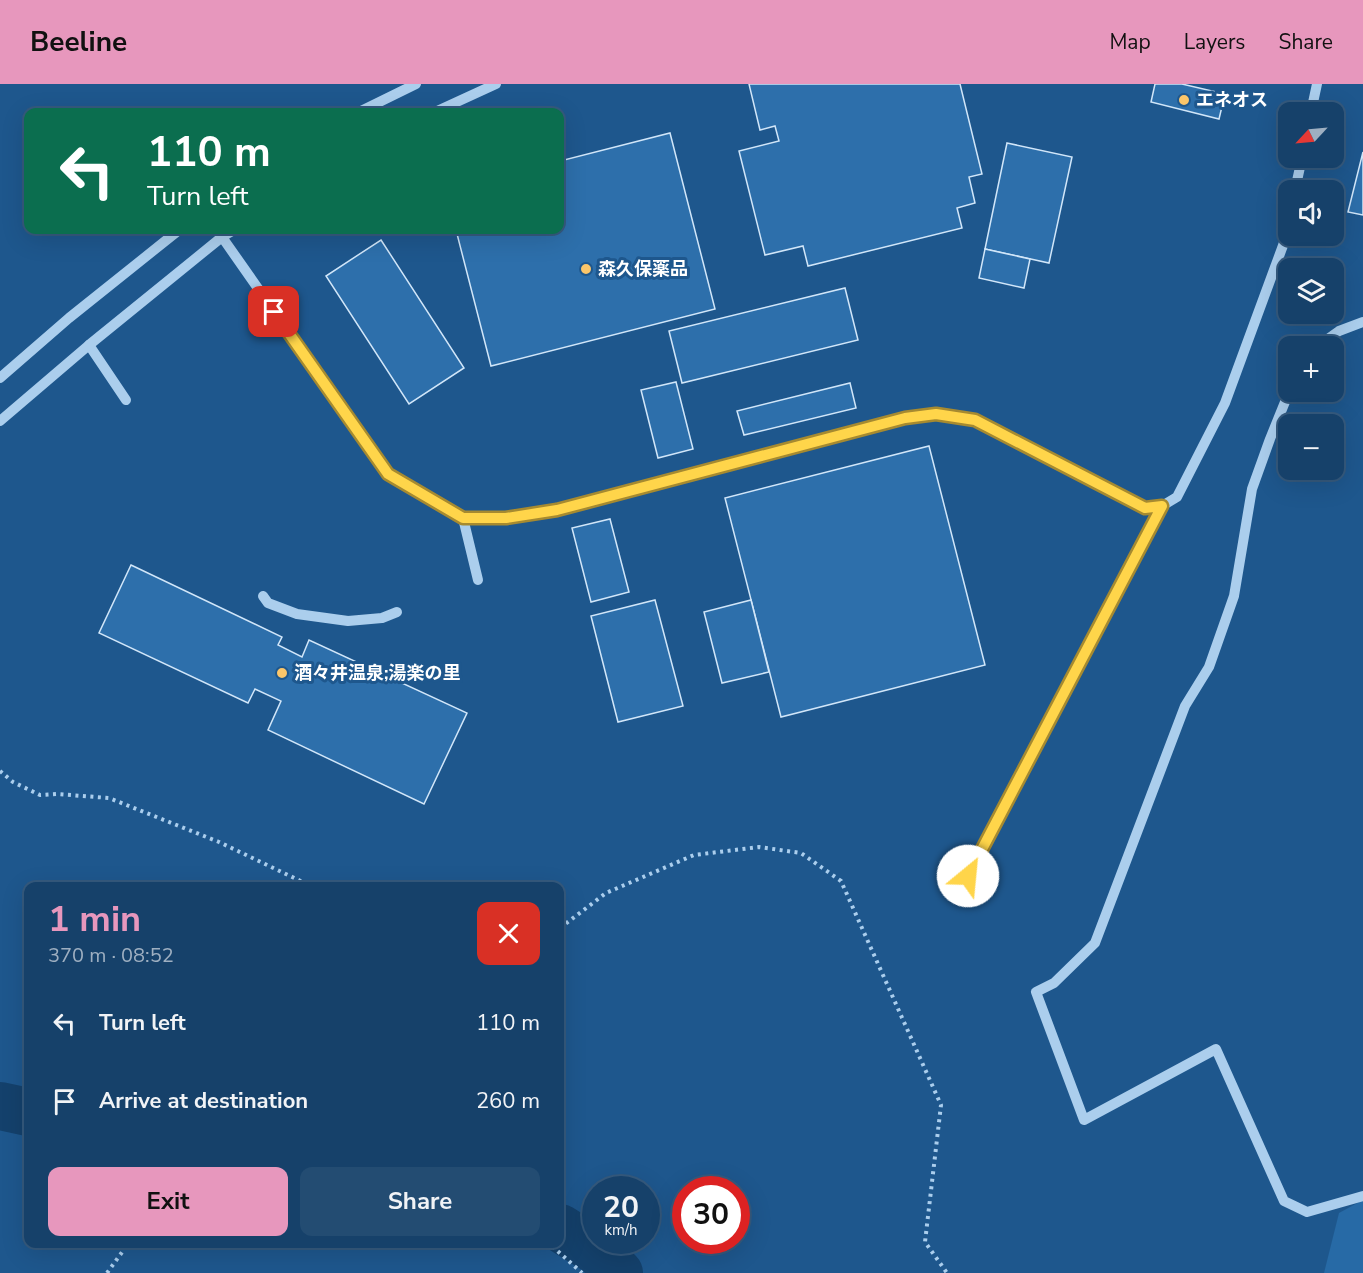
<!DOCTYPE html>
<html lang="en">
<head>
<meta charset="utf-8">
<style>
  :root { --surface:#16416a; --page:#234c72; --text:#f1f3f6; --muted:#9eafc1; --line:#355a7e; --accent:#e797bd }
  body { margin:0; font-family:"Nunito Sans","Noto Sans JP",sans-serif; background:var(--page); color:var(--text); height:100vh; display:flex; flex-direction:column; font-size:22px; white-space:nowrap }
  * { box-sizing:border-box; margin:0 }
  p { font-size:20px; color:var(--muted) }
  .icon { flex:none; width:33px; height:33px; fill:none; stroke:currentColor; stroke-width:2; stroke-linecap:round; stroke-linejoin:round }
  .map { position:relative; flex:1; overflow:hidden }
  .side { position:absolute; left:24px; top:798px; width:540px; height:366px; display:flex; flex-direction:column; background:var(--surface); border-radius:12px; box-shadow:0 6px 24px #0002,0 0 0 2px var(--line) }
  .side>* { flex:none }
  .top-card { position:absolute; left:24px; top:24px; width:540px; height:126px; border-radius:12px; box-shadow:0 6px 24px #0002,0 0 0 2px var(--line); background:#0b6e4f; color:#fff; overflow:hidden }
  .needle { width:39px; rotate:244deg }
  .fabs { position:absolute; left:1278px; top:18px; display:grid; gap:12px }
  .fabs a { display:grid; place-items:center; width:66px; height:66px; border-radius:12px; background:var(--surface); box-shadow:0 6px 24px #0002,0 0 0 2px var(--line); font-size:30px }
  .speed { position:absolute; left:582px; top:1092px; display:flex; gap:12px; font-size:30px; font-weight:700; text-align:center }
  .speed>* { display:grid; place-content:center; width:78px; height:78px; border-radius:50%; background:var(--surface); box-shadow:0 6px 24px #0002,0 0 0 2px var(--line); line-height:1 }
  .speed small { font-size:15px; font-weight:400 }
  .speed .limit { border:9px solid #d22; background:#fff; color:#111 }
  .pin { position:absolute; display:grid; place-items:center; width:51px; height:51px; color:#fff; margin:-26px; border-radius:12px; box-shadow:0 3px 9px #0006 }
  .me { position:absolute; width:66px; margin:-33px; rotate:28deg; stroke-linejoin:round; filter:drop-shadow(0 0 4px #0008) }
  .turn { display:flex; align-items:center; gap:21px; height:126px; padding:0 24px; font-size:27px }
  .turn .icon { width:78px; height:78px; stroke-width:2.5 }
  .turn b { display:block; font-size:42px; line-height:51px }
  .round { display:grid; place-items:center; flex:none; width:63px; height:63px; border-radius:12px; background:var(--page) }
  .headline { display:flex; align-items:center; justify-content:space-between; height:102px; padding:0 24px }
  h1 { font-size:36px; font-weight:700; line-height:45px; color:var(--accent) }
  .cta { display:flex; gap:12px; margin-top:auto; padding:12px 24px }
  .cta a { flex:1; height:69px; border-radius:12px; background:var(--accent); color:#111; font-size:24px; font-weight:700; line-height:69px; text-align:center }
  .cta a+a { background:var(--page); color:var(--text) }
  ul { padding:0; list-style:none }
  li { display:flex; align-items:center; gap:18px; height:78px; padding:0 24px }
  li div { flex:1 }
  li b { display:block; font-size:22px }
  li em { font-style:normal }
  header { display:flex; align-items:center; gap:36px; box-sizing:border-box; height:84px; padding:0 30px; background:var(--accent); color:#111 }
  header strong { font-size:28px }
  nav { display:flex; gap:33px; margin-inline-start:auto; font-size:21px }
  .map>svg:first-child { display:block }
  .green { fill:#276aa6 }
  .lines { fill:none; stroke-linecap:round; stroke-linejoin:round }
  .river { stroke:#14416c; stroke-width:48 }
  .building { fill:#2d6fab; stroke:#d1e6f9; stroke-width:1.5 }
  .path { stroke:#abceed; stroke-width:4; stroke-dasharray:3 4.5; stroke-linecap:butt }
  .minor { stroke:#abceed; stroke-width:10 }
  .route-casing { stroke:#a68a30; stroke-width:15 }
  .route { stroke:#ffd54a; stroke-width:10 }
  .poi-dot { fill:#fbc66a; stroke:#1e578d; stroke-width:2 }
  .labels { text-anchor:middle; stroke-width:6; stroke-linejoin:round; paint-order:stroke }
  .poi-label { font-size:18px; font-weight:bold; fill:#fff; stroke:#1e578d; text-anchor:start }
</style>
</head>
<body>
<header>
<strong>Beeline</strong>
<nav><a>Map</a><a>Layers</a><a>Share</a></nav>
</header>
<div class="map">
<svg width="1363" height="1189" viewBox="0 0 1363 1189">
  <rect width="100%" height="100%" fill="#1e578d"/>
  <polygon class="green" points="1363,1116 1363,1189 1324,1189 1339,1129"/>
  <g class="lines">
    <g class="river">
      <polyline points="0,1022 28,1028"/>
      <polyline points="560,1144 597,1167 619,1189"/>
    </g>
  </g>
  <g class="building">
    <polygon points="749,0 960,0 982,90 969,93 975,119 957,124 962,144 808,182 803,162 765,171 739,67 779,57 775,42 760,46"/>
    <polygon points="1155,0 1182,0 1225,10 1219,35 1151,18"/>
    <polygon points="670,49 715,225 491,282 456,146 560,146 560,77"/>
    <polygon points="1007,59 1072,73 1049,179 985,165"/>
    <polygon points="1363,68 1363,131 1348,128"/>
    <polygon points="381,156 464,284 409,320 326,192"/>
    <polygon points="985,165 1030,175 1024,204 979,194"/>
    <polygon points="845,204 858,256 682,299 669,247"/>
    <polygon points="676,298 693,365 658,374 641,306"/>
    <polygon points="850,299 856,324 744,351 737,327"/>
    <polygon points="929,362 985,581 781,633 725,414"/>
    <polygon points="610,435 629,508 591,518 572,444"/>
    <polygon points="131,481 282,553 278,561 302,573 309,556 467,629 424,720 268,646 281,617 255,605 248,619 99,549"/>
    <polygon points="655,516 683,622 618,638 591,532"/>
    <polygon points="751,516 769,588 722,599 704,528"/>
  </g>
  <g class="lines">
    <g class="path">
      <polyline points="0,687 13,698 40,711 57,710 109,714 219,758 311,802"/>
      <polyline points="560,844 606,809 694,771 759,763 801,769 841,797 941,1021 925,1158 947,1189"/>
      <polyline points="545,1160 553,1163 582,1189"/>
      <polyline points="107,1189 128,1160"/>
    </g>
    <g class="minor">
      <polyline points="359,28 416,0"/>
      <polyline points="435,28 496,0"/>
      <polyline points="1311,28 1317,0"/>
      <polyline points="1295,106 1302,74"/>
      <polyline points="222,153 388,390 463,434 506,434 557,426 905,334 936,330 975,336 1145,424 1162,422 1177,413 1225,319 1285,156 1288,139"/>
      <polyline points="89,261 126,316"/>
      <polyline points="1318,262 1339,247 1363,238"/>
      <polyline points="0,294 69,234 179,146"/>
      <polyline points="1289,308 1270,355 1252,405 1234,512 1209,583 1185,622 1095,859 1054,899 1036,908 1084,1036 1216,965 1284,1117 1307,1128 1363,1112"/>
      <polyline points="0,337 89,261 222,153 234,146"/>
      <polyline points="463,434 478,496"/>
      <polyline points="263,512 268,519 297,530 348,537 382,534 397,528"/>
      <polyline points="968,792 1162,422"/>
    </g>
  </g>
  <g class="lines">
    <defs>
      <polyline id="route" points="274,228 388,390 463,434 506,434 557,426 905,334 936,330 975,336 1145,424 1162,422 968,792"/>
    </defs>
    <use href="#route" class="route-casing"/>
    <use href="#route" class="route"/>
  </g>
  <g class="poi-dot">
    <circle cx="1184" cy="16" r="6"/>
    <circle cx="586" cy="185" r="6"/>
    <circle cx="282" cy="589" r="6"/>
  </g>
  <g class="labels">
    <g class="poi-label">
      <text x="1196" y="22">エネオス</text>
      <text x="598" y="191">森久保薬品</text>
      <text x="294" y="595">酒々井温泉;湯楽の里</text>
    </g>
  </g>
</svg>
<div class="fabs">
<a><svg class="needle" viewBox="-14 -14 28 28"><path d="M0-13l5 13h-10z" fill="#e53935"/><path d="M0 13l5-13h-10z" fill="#9eafc1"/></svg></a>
<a><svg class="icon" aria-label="sound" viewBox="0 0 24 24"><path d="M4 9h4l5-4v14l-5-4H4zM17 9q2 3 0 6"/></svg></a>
<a><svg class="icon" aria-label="layers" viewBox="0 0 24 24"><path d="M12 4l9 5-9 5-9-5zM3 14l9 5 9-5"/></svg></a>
<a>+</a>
<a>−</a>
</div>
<div class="speed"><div>20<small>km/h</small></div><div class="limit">30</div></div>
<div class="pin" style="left:274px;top:228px;background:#d93025"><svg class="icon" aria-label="arrive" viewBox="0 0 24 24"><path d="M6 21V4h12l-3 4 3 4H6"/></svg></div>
<svg class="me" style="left:968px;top:792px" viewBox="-20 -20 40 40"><circle r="19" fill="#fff"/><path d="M0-13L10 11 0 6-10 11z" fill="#ffd54a"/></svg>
<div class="top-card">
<div class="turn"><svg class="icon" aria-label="left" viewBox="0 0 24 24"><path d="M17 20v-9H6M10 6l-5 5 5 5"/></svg><div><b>110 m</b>Turn left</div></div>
</div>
<section class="side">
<div class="headline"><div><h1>1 min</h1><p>370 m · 08:52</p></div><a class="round" style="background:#d93025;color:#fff"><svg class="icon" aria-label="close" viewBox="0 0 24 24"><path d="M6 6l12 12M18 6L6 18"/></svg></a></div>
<ul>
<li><svg class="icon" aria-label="left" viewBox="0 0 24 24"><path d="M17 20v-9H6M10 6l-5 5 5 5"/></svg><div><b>Turn left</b></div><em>110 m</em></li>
<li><svg class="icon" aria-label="arrive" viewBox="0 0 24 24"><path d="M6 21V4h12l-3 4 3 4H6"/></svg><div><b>Arrive at destination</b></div><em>260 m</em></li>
</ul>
<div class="cta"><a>Exit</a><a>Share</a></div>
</section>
</div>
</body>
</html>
